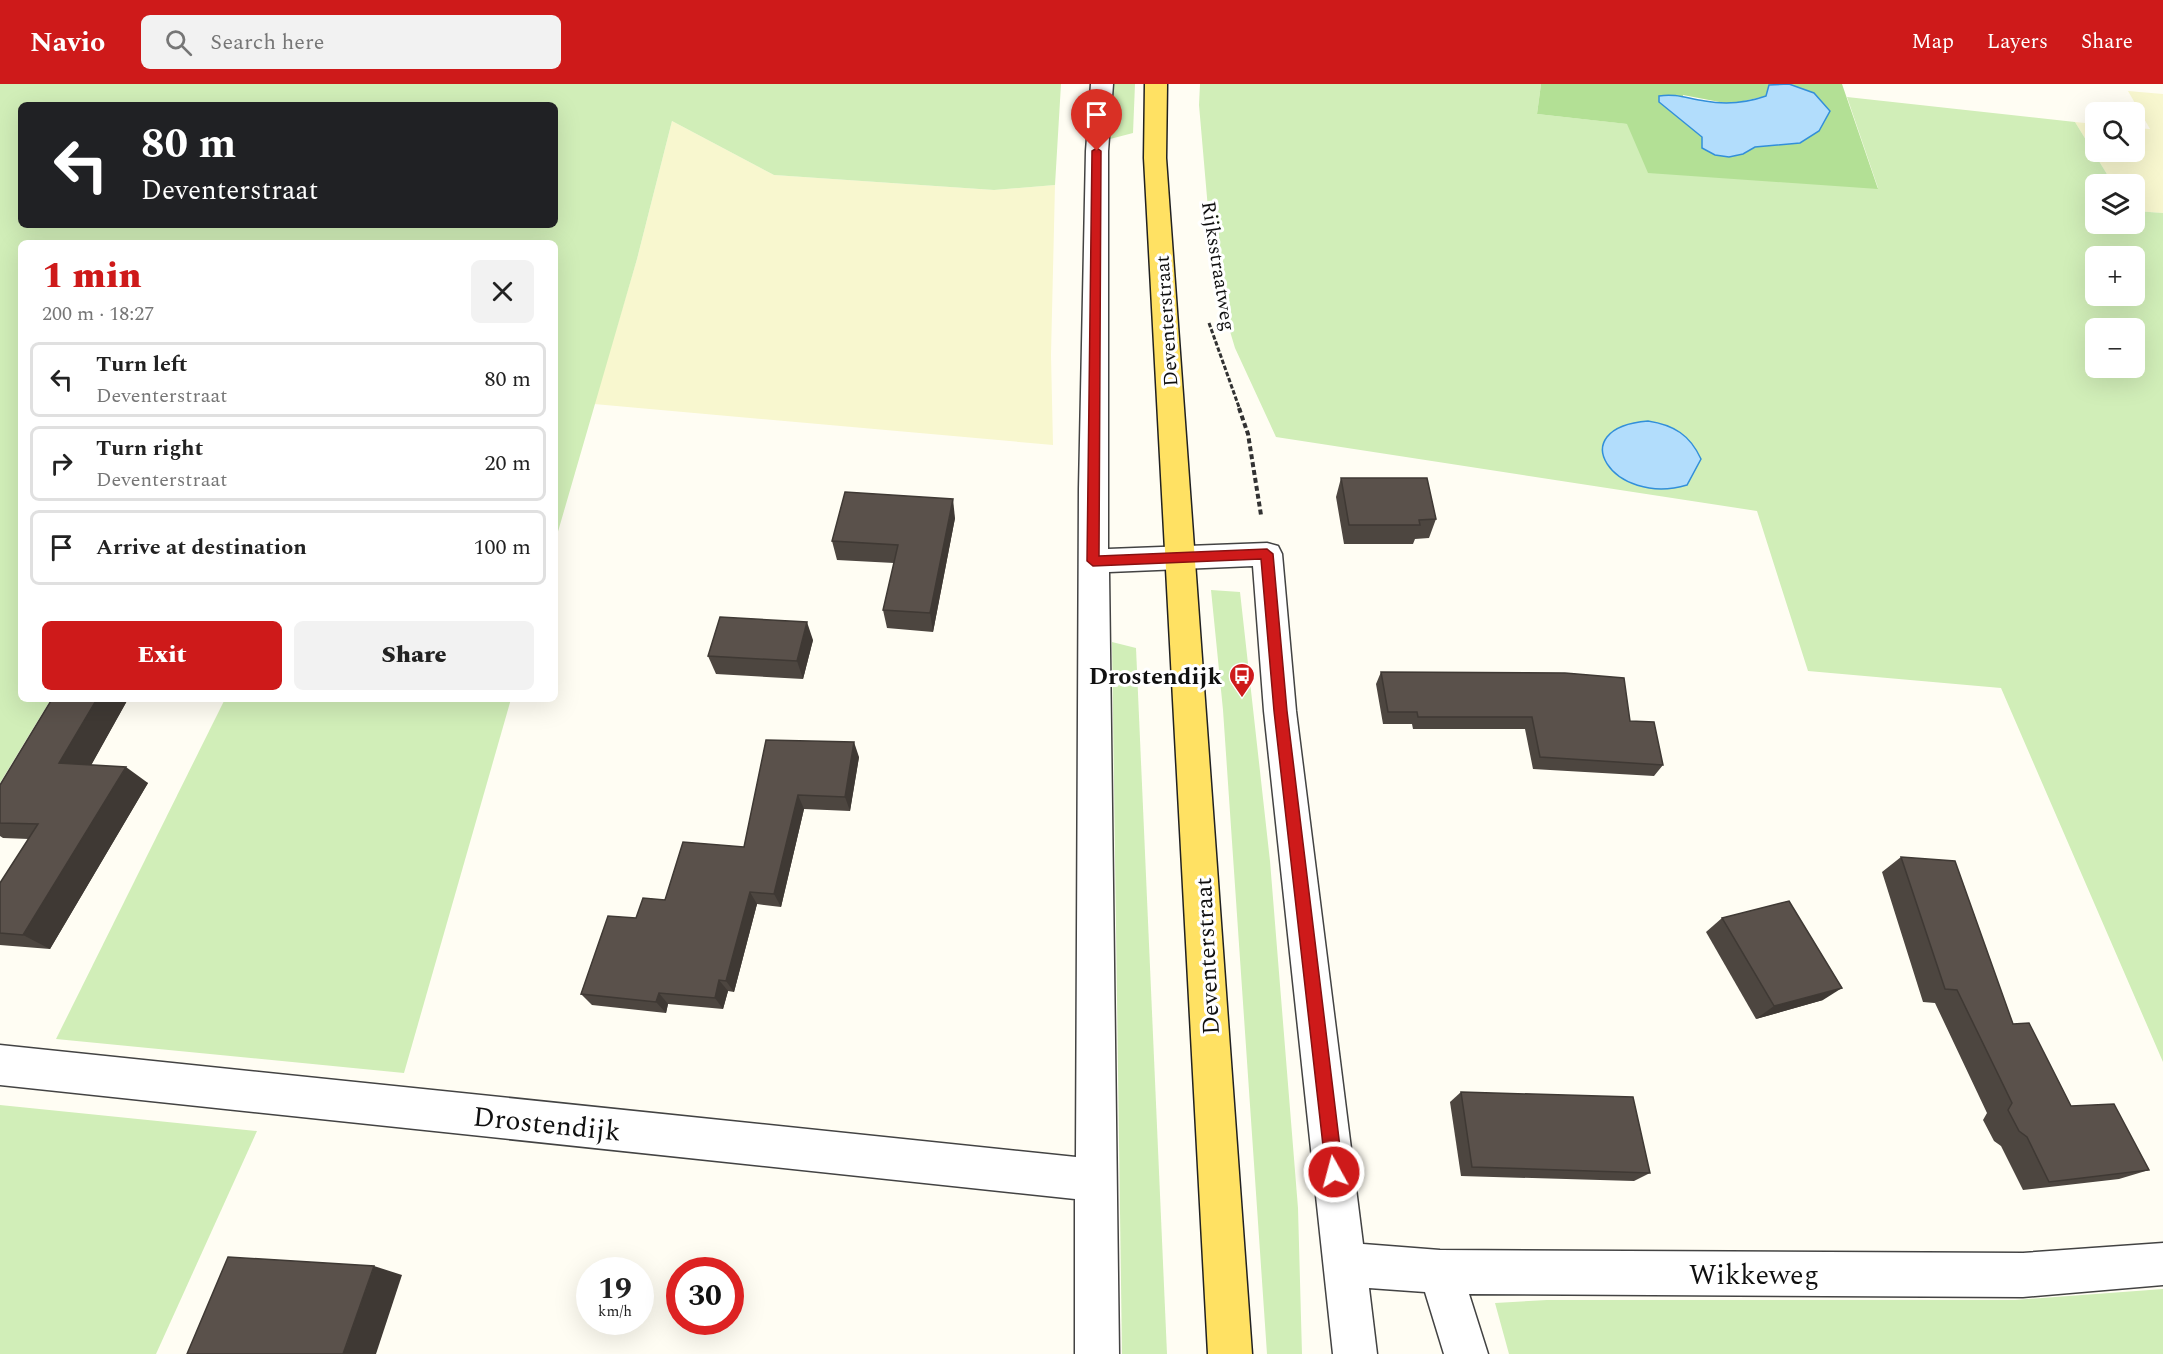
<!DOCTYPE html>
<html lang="en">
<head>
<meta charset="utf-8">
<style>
  :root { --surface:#fff; --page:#f2f2f2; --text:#222; --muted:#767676; --line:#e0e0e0; --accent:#ce1a1a }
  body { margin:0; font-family:Spectral,serif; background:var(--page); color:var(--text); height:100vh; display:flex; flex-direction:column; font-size:22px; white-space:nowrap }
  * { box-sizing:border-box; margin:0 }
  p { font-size:20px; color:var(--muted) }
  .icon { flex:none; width:33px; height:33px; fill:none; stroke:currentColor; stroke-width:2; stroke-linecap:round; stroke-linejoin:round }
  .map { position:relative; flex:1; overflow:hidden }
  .panel { position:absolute; left:18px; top:156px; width:540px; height:462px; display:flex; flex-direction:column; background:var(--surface); border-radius:9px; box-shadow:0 6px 24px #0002 }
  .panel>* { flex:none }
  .hud { position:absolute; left:18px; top:18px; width:540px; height:126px; border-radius:9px; box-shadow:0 6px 24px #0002; background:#202124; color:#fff; overflow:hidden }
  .fabs { position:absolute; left:2085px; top:18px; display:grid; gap:12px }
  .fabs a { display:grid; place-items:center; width:60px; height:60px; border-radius:9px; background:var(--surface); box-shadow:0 6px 24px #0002; font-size:30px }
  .speed { position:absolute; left:576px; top:1173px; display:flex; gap:12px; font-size:30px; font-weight:700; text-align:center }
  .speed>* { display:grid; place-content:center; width:78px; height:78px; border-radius:50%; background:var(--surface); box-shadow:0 6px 24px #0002; line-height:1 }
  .speed small { font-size:15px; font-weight:400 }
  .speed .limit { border:9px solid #d22; background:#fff; color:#111 }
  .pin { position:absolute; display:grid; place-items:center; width:51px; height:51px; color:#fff; margin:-62px -26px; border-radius:50% 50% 50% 0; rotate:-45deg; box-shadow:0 0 6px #0007 }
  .pin .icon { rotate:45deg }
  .me { position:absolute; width:66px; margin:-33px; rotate:353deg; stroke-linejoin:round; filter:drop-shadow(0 0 4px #0008) }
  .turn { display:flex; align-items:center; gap:21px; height:126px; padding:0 24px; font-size:27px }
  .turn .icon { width:78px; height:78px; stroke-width:2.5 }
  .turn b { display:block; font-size:42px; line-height:51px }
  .round { display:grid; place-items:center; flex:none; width:63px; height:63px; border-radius:9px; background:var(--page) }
  .overview { display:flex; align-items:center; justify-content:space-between; height:102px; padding:0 24px }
  h1 { font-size:36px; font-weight:800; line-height:45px; color:var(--accent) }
  .action { display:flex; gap:12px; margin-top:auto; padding:12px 24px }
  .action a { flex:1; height:69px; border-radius:9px; background:var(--accent); color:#fff; font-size:24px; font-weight:800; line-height:69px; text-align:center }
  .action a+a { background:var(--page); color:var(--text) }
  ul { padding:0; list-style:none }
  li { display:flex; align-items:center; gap:18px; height:75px; margin:0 12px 9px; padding:0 12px; border:3px solid var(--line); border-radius:9px }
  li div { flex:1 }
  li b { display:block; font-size:22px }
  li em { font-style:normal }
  header { display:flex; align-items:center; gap:36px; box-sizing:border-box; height:84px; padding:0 30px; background:var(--accent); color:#fff }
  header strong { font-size:28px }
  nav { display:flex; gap:33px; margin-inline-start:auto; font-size:21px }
  .search { width:420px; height:54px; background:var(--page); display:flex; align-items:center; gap:15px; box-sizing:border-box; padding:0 21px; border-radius:9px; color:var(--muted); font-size:22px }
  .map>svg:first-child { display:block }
  .farmland { fill:#f8f7cf }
  .green { fill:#d1eeb8; fill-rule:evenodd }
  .forest { fill:#b3e095; fill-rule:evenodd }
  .water { fill:#b2ddfc; stroke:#328fda; stroke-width:1.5 }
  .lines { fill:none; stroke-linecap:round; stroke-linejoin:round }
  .street-casing { stroke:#434343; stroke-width:3 }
  .primary-casing { stroke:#212121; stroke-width:3 }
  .path-far1 { stroke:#323232; stroke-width:3; stroke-dasharray:4.5 2; stroke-linecap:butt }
  .path { stroke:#323232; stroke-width:4; stroke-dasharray:5 3; stroke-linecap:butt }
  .street { fill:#fff; fill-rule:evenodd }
  .primary { fill:#ffe163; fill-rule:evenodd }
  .wall { fill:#4d4640 }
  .shaded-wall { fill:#3f3934 }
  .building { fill:#5a514b; stroke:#3f3934; stroke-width:1.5 }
  .route { fill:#ce1a1a; stroke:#861111; stroke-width:1.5 }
  .labels { text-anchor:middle; stroke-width:6; stroke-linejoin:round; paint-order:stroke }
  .far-street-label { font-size:20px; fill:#101010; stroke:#fff }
  .poi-label { font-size:24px; font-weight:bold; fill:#101010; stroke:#fff; text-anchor:end }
  .street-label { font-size:24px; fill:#101010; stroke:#fff }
  .near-street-label { font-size:28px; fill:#101010; stroke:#fff }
</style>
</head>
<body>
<header>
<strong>Navio</strong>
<div class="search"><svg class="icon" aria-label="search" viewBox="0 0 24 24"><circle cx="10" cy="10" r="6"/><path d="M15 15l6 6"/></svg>Search here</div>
<nav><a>Map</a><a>Layers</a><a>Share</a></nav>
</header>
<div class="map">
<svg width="2163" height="1270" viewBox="0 0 2163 1270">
  <rect width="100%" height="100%" fill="#fffdf3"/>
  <g class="farmland">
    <polygon points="2128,7 2163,10 2163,129 2135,127 2134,100 2113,100 2075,38 2095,40 2096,68 2134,68 2135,44 2150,45"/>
    <polygon points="672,37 774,91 994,106 1055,101 1051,271 1053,361 594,320 637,175"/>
  </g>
  <g class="green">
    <path d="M0,0H1061L1055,101L994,106L774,91L672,37L637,175L555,458V159H21V615H51L0,699ZM21,21H555V141H21Z"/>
    <polygon points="1112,0 1135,0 1133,49 1110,55"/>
    <path d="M1200,0H1541L1537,30L1628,40L1878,104L1847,13L2075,38L2113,100H2096V140H2134L2135,127L2163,129V978L2001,604L1808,587L1757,427L1276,353L1235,264L1214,194L1199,21ZM2096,172H2134V212H2096ZM2096,244H2134V284H2096Z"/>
    <polygon points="1211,506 1240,508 1270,777 1298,1124 1302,1270 1267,1270 1223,626"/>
    <polygon points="1112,558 1136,564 1167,1270 1122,1270"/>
    <polygon points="225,615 511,615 404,989 56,955"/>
    <polygon points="0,1021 257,1047 156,1270 0,1270"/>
    <polygon points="2163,1205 2163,1270 1509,1270 1495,1219 1547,1216 2015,1216"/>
  </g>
  <path class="forest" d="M1541,0H1842L1878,105L1648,89L1627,40L1537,30ZM1683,11L1730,20L1766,12L1800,59L1755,63L1743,70L1702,64V53L1682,36Z"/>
  <g class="water">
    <path d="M1789,0L1814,9L1830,27L1819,47L1800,59L1755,63L1743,70L1729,73L1715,71L1702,64V53L1659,18V12C1676,9 1689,15 1705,17C1727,21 1746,19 1766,12L1769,1Z"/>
    <path d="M1648,337C1674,341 1690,351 1701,375L1687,401C1613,423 1561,344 1648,337Z"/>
  </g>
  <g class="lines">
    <defs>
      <polygon id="street" points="1091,0 1113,0 1108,67 1108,465 1267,459 1278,462 1282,470 1296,627 1363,1160 1440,1166 2023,1169 2163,1159 2163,1201 2023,1213 1469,1210 1488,1270 1444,1270 1425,1208 1369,1204 1377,1270 1333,1270 1264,627 1253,482 1109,488 1119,1270 1075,1270 1075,1115 0,1001 0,961 1076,1073 1079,405 1086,67"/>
      <polygon id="primary" points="1145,0 1167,0 1166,74 1252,1270 1208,1270 1144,74"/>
    </defs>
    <use href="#street" class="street-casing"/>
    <use href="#primary" class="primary-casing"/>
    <polyline class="path-far1" points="1209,239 1240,326"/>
    <polyline class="path" points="1239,324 1248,350 1261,431"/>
    <use href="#street" class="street"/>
    <use href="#primary" class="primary"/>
  </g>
  <g class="wall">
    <polygon points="1341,394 1436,435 1429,454 1415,455 1413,460 1344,460 1336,413"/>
    <polygon points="955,434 933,548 887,544 883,526 894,479 837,476 832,457"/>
    <polygon points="813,556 803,595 716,590 708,572"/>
    <polygon points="1381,588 1630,637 1663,681 1654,692 1533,685 1525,645 1413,645 1412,640 1383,640 1376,600"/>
    <polygon points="52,615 128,615 91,681 148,699 50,865 0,861 0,799 29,755 3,754 0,752 0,701"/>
    <polygon points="766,656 859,673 850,727 804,725 781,823 757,820 734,908 728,907 723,925 668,920 666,929 592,921 581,910 636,834 744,763"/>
    <polygon points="1901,773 2013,940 2071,1022 2149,1086 2119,1095 2023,1106 2001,1062 1994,1057 1983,1036 1987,1029 1935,919 1923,918 1882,788"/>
    <polygon points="1722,834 1823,916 1756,935 1706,848"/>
    <polygon points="1461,1008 1650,1089 1634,1097 1461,1092 1450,1018"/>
  </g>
  <g class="shaded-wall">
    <polygon points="953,415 955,434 933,548 930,529"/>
    <polygon points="807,538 813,556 803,595 797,577"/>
    <polygon points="97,615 128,615 83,696 59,679"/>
    <polygon points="854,658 859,673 850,727 845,713"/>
    <polygon points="126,683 148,699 50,865 23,851"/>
    <polygon points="798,711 804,725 781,823 774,810"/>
    <polygon points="750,808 757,820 734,908 726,897"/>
    <polygon points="719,896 728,907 723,925 715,914"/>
    <polygon points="1842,904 1823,916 1756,935 1774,922"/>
    <polygon points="659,909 668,920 666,929 656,918"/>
    <polygon points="374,1182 402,1191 376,1270 343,1270"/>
  </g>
  <g class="building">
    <polygon points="1341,394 1427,394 1436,435 1419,436 1420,441 1349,441"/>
    <polygon points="845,408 953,415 930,529 883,526 898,461 832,457"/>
    <polygon points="720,533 807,538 797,577 708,572"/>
    <polygon points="1381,588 1565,589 1624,594 1630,637 1654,638 1663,681 1540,673 1532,633 1418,633 1417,628 1388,628"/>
    <polygon points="52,615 97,615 59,679 126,683 23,851 0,849 0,799 38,740 0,739 0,701"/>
    <polygon points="766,656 854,658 845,713 798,711 774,810 750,808 726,897 719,896 715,914 659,909 656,918 581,910 608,832 636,834 643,814 665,816 683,758 744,763"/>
    <polygon points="1901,773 1955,777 2013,940 2029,939 2071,1022 2114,1020 2149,1086 2049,1098 2027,1053 2019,1047 2008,1026 2012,1019 1957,906 1945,905"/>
    <polygon points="1789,817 1842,904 1774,922 1722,834"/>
    <polygon points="1461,1008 1633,1013 1650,1089 1472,1083"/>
    <polygon points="228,1173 374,1182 343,1270 187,1270"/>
  </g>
  <polygon class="route" points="1097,64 1101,67 1099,472 1267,465 1273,470 1287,627 1343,1088 1340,1094 1334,1096 1328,1094 1326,1088 1274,627 1261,475 1093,482 1087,477 1092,67"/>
  <defs>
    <symbol id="bus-pin" viewBox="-11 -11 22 30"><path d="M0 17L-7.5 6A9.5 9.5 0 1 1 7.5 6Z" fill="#ce1a1a" stroke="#fff"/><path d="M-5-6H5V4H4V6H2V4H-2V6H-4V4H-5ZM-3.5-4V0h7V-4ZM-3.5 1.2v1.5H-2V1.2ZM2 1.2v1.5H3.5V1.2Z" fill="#fff"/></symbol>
  </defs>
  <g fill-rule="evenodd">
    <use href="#bus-pin" x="1227" y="577" width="30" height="40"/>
  </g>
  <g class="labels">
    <g class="far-street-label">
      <text transform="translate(1219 182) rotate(81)" y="7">Rijksstraatweg</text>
      <text transform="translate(1166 237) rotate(-94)" y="7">Deventerstraat</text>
    </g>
    <g class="poi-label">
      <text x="1222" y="600">Drostendijk</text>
    </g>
    <g class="street-label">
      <text transform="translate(1207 872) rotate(-93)" y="8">Deventerstraat</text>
    </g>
    <g class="near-street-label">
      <text transform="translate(547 1039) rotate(6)" y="10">Drostendijk</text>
      <text x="1754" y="1200">Wikkeweg</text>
    </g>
  </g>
</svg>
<div class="fabs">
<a><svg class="icon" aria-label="search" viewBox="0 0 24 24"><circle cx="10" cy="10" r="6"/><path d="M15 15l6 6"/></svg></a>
<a><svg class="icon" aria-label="layers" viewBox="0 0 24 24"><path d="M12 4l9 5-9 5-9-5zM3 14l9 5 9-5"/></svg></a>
<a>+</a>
<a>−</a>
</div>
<div class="speed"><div>19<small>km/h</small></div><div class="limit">30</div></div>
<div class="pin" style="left:1097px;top:67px;background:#d93025"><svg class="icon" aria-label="arrive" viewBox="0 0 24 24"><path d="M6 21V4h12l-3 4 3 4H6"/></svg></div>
<svg class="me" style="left:1334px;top:1088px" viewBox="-20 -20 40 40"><circle r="17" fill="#ce1a1a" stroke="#fff" stroke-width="3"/><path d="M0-11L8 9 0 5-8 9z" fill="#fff"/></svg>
<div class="hud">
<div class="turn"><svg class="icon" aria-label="left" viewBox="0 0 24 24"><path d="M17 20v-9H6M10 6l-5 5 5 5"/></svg><div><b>80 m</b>Deventerstraat</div></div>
</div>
<section class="panel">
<div class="overview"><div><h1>1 min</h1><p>200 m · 18:27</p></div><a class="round"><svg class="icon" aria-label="close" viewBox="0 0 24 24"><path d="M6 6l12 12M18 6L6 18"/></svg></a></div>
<ul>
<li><svg class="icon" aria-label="left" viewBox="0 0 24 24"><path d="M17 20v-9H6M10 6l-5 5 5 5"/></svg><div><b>Turn left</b><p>Deventerstraat</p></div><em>80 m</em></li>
<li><svg class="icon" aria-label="right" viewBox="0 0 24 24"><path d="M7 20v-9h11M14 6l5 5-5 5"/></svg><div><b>Turn right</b><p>Deventerstraat</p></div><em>20 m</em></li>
<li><svg class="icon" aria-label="arrive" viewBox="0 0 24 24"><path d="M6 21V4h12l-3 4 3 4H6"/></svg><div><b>Arrive at destination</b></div><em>100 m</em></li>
</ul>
<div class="action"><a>Exit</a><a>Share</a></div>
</section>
</div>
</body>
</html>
